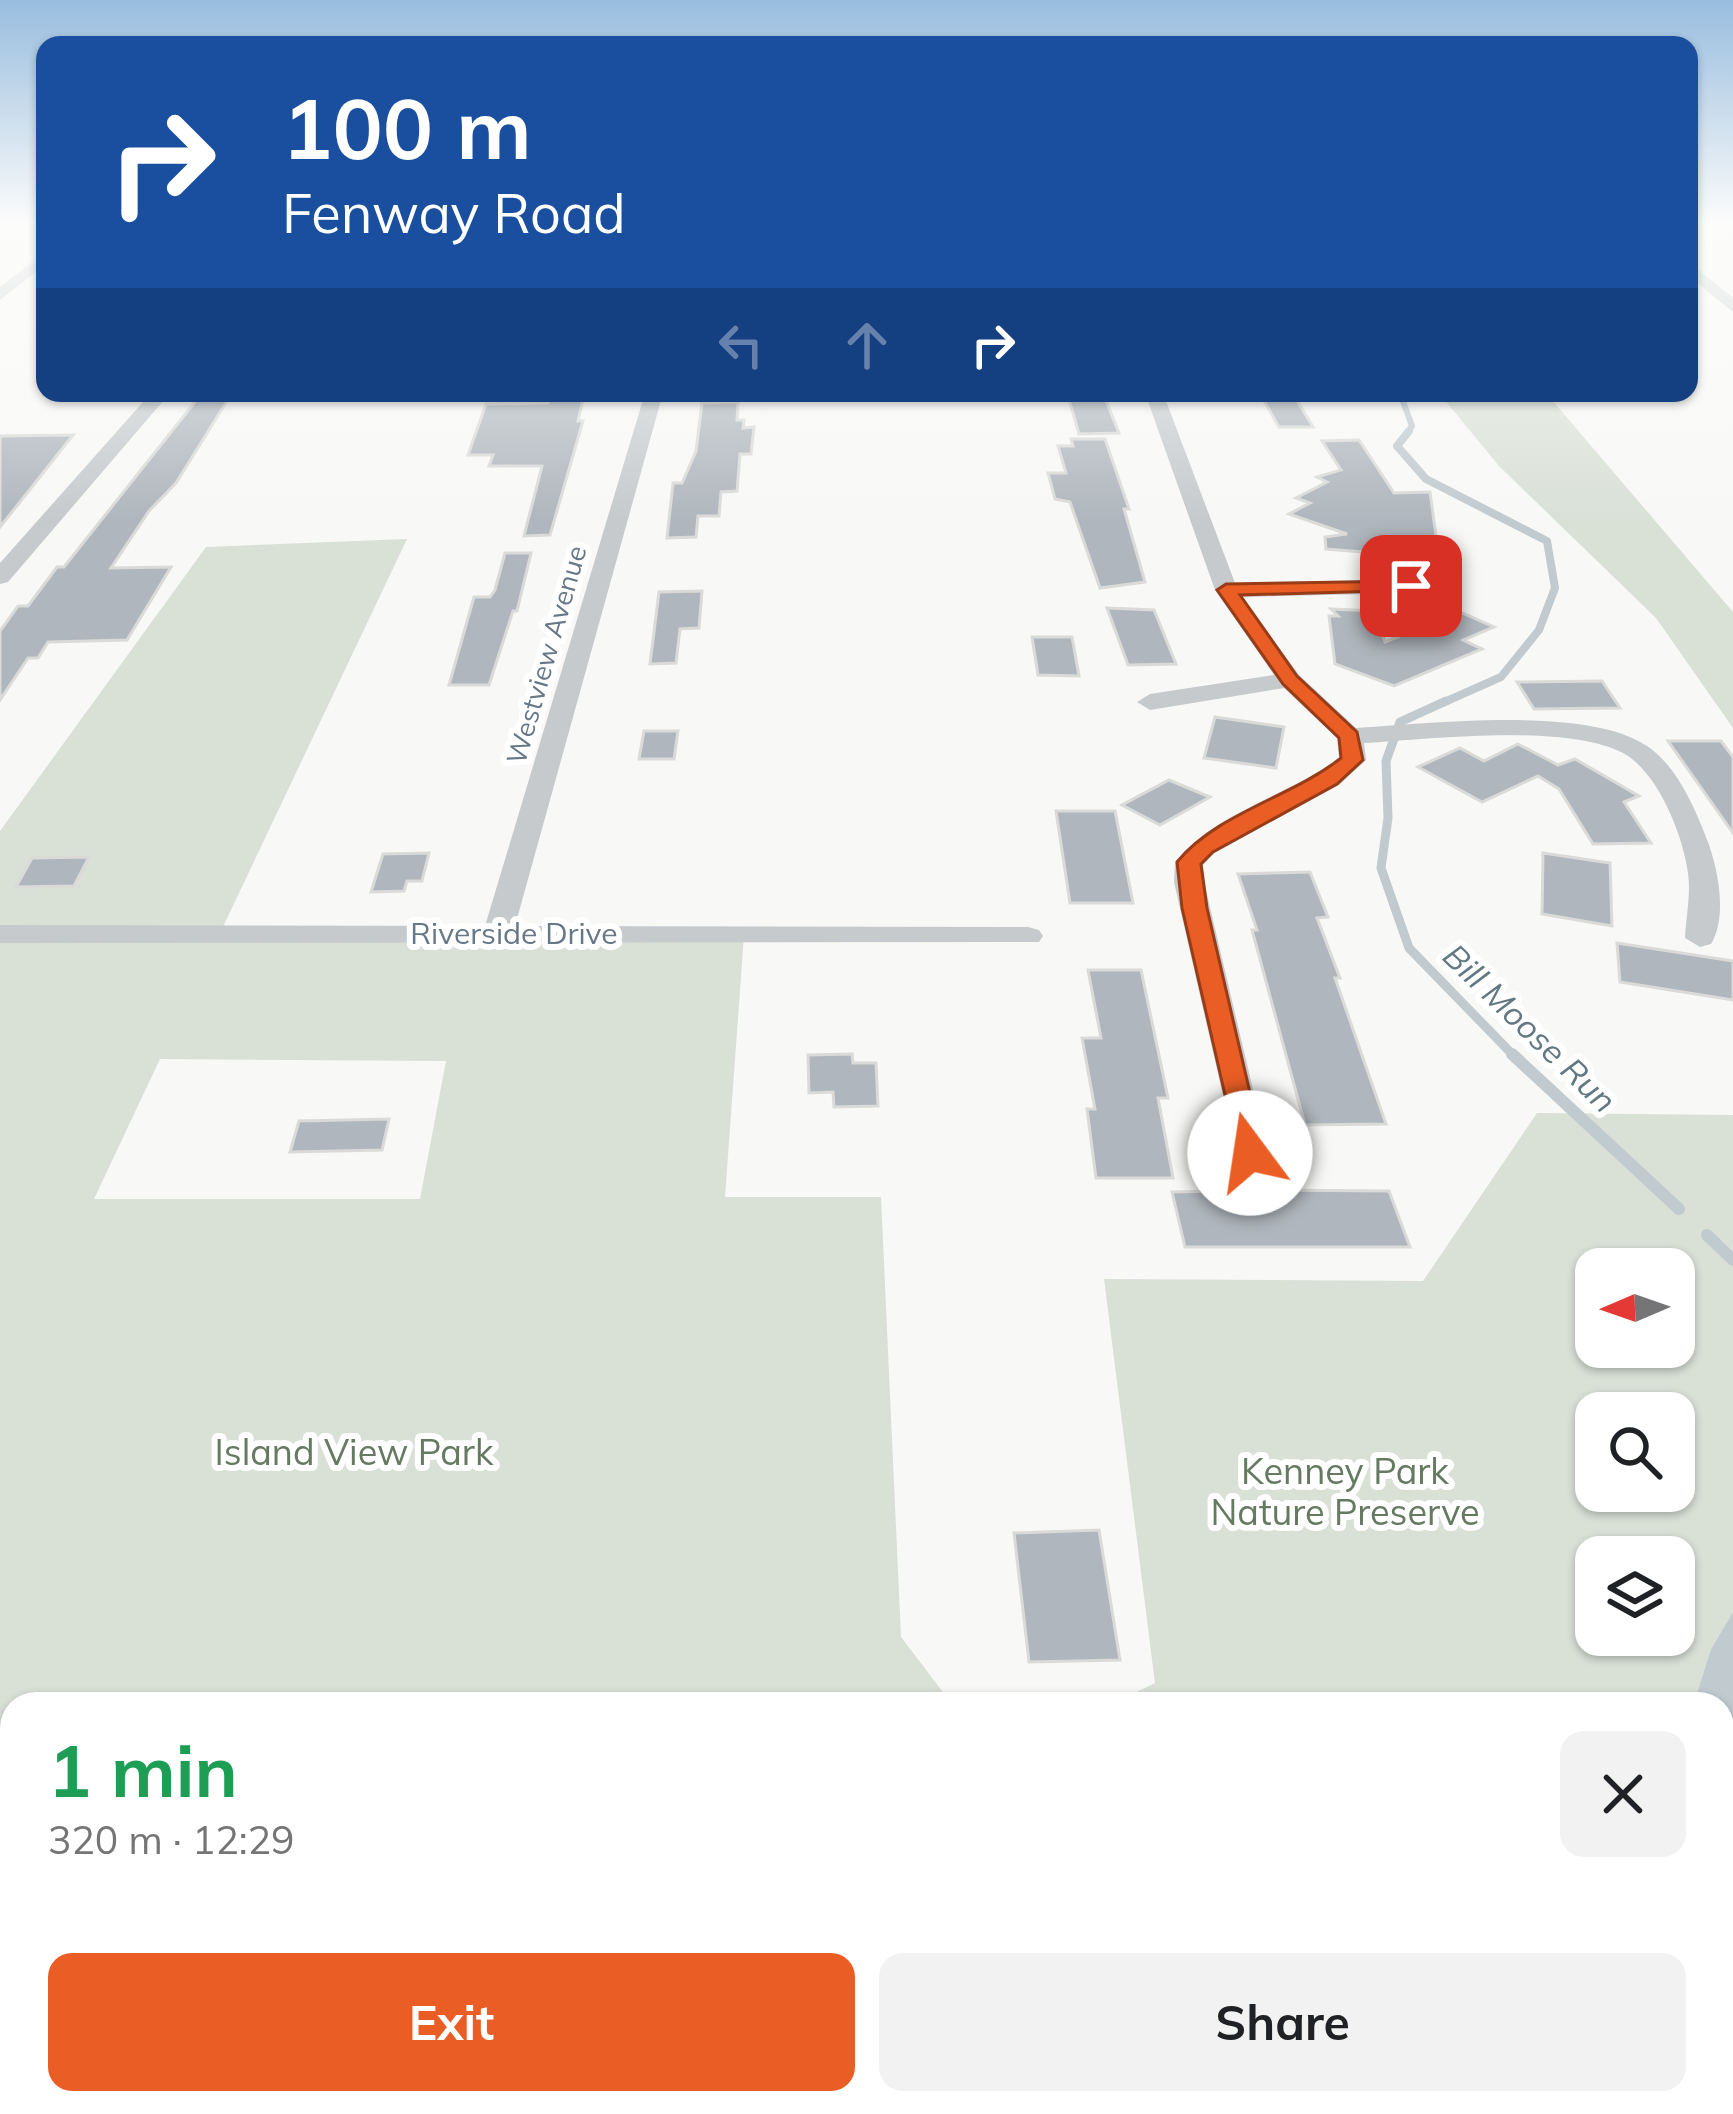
<!DOCTYPE html>
<html lang="en">
<head>
<meta charset="utf-8">
<style>
  :root { --surface:#fff; --page:#f2f2f2; --text:#202124; --muted:#757577; --accent:#ea5d24 }
  body { margin:0; font-family:Mulish,sans-serif; background:var(--page); color:var(--text); height:100vh; display:flex; flex-direction:column; font-size:45px; white-space:nowrap }
  * { box-sizing:border-box; margin:0 }
  p { font-size:39px; color:var(--muted) }
  .icon { flex:none; width:66px; height:66px; fill:none; stroke:currentColor; stroke-width:2; stroke-linecap:round; stroke-linejoin:round }
  .map { position:relative; flex:1; overflow:hidden }
  .sheet { position:absolute; left:0px; top:1692px; width:1734px; height:423px; display:flex; flex-direction:column; background:var(--surface); border-radius:36px 36px 0 0; box-shadow:0 3px 9px #0004 }
  .sheet>* { flex:none }
  .top-card { position:absolute; left:36px; top:36px; width:1662px; height:366px; border-radius:24px; box-shadow:0 3px 9px #0004; background:#1a4fa0; color:#fff; overflow:hidden }
  .needle { width:78px; rotate:268deg }
  .fabs { position:absolute; left:1575px; top:1248px; display:grid; gap:24px }
  .fabs a { display:grid; place-items:center; width:120px; height:120px; border-radius:24px; background:var(--surface); box-shadow:0 3px 9px #0004; font-size:60px }
  .pin { position:absolute; display:grid; place-items:center; width:102px; height:102px; color:#fff; margin:-51px; border-radius:24px; box-shadow:0 6px 18px #0006 }
  .me { position:absolute; width:132px; margin:-66px; rotate:346deg; stroke-linejoin:round; filter:drop-shadow(0 0 9px #0008) }
  .turn { display:flex; align-items:center; gap:42px; height:252px; padding:0 48px; font-size:54px }
  .turn .icon { width:156px; height:156px; stroke-width:2.5 }
  .turn b { display:block; font-size:84px; line-height:102px }
  .lanes { display:flex; align-items:center; height:114px; padding:0 48px; background:#0003; justify-content:center; gap:60px; direction:ltr }
  .lanes .off { opacity:.35 }
  .round { display:grid; place-items:center; flex:none; width:126px; height:126px; border-radius:24px; background:var(--page) }
  .headline { display:flex; align-items:center; justify-content:space-between; height:204px; padding:0 48px }
  h1 { font-size:72px; font-weight:700; line-height:90px; color:#1e9e55 }
  .action { display:flex; gap:24px; margin-top:auto; padding:24px 48px }
  .action a { flex:1; height:138px; border-radius:24px; background:var(--accent); color:#fff; font-size:48px; font-weight:700; line-height:138px; text-align:center }
  .action a+a { background:var(--page); color:var(--text) }
  .map>svg:first-child { display:block }
  .green { fill:#d9e0d6; fill-rule:evenodd }
  .water { fill:#c0cacf }
  .lines { fill:none; stroke-linecap:round; stroke-linejoin:round }
  .stream-far3 { stroke:#c0cacf; stroke-width:6 }
  .stream-far2 { stroke:#c0cacf; stroke-width:8 }
  .stream-far1 { stroke:#c0cacf; stroke-width:9 }
  .stream { stroke:#c0cacf; stroke-width:12 }
  .building { fill:#afb6bd; stroke:#dadad8; stroke-width:3 }
  .minor { fill:#c6cacd; fill-rule:evenodd }
  .route { fill:#ea5d24; stroke:#983c17; stroke-width:3 }
  .labels { text-anchor:middle; stroke-width:12; stroke-linejoin:round; paint-order:stroke }
  .far-street-label { font-size:27px; fill:#678; stroke:#fff }
  .street-label { font-size:30px; fill:#678; stroke:#fff }
  .water-label { font-size:33px; font-style:italic; fill:#627883; stroke:#fff }
  .near-park-label { font-size:36px; fill:#657a61; stroke:#fff }
</style>
</head>
<body>
<div class="map">
<svg width="1733" height="2114" viewBox="0 0 1733 2114">
  <rect width="100%" height="100%" fill="#f8f8f6"/>
  <g class="green">
    <polygon points="1439,393 1546,393 1733,612 1733,728 1656,618 1499,466"/>
    <path d="M407,539L220,933L744,935L725,1197H881L901,1637L952,1704H12V2103H1362L1353,2114H0V831L206,547ZM160,1059L446,1061L420,1199H94Z"/>
    <path d="M1537,1113L1733,1115V1612L1711,1649L1697,1693L1686,1704H1112L1155,1683L1104,1279L1423,1281ZM1596,1269H1674V1347H1596ZM1596,1413H1674V1491H1596ZM1596,1557H1674V1635H1596Z"/>
  </g>
  <polygon class="water" points="1733,1612 1733,2114 1353,2114 1362,2103 1722,2103 1722,1704 1686,1704 1697,1693 1711,1649"/>
  <g class="lines">
    <polyline class="stream-far3" points="1400,393 1412,426 1406,434"/>
    <polyline class="stream-far2" points="1409,431 1397,446 1426,479 1547,541 1555,588 1539,630 1501,677 1440,704"/>
    <polyline class="stream-far1" points="1446,701 1400,722 1386,761 1388,818 1381,868 1409,948 1515,1057"/>
    <g class="stream">
      <polyline points="1512,1054 1679,1209"/>
      <polyline points="1707,1235 1733,1260"/>
    </g>
  </g>
  <g class="building">
    <polygon points="202,393 232,393 176,483 149,511 111,568 171,567 127,640 48,642 38,658 28,658 0,700 0,631 18,606 28,606 57,567 64,567"/>
    <polygon points="1067,393 1103,393 1119,433 1079,434"/>
    <polygon points="550,395 584,395 578,421 583,421 550,535 524,536 542,466 489,466 493,455 468,455 486,404 548,403"/>
    <polygon points="1263,399 1296,399 1313,427 1279,427"/>
    <polygon points="738,402 737,420 744,420 743,428 754,427 751,454 740,454 737,491 721,492 719,516 698,516 696,537 667,538 673,483 682,483 696,451 702,403"/>
    <polygon points="73,435 39,478 0,527 0,436"/>
    <polygon points="1071,439 1105,439 1129,509 1124,509 1145,582 1100,588 1070,502 1055,499 1048,473 1066,473 1058,446 1073,446"/>
    <polygon points="1359,440 1394,493 1430,492 1439,558 1326,549 1325,537 1347,534 1289,514 1310,503 1296,498 1327,482 1317,477 1341,470 1322,441"/>
    <polygon points="505,553 531,553 517,611 513,611 489,685 449,685 474,597 490,597 495,590"/>
    <polygon points="702,591 699,628 680,629 676,663 650,664 659,592"/>
    <polygon points="1107,608 1154,610 1176,664 1128,665"/>
    <polygon points="1331,609 1375,611 1385,642 1460,612 1494,627 1463,640 1482,649 1394,686 1335,664 1329,616 1338,616"/>
    <polygon points="1032,637 1072,637 1079,676 1038,675"/>
    <polygon points="1602,681 1620,708 1534,709 1517,682"/>
    <polygon points="1215,717 1284,727 1276,768 1204,758"/>
    <polygon points="644,731 678,731 674,759 639,759"/>
    <polygon points="1668,741 1721,741 1733,757 1733,833"/>
    <polygon points="1518,744 1558,765 1575,759 1639,796 1624,802 1651,843 1593,844 1559,789 1538,776 1482,802 1418,767 1460,748 1484,761"/>
    <polygon points="1169,780 1210,797 1160,825 1122,805"/>
    <polygon points="1056,811 1115,811 1133,903 1070,903"/>
    <polygon points="429,853 422,881 407,881 404,891 371,892 383,854"/>
    <polygon points="1543,853 1610,863 1612,926 1542,914"/>
    <polygon points="89,857 74,886 16,887 32,858"/>
    <polygon points="1310,872 1328,917 1317,918 1340,978 1335,978 1386,1124 1305,1125 1252,930 1257,930 1238,874"/>
    <polygon points="1617,943 1733,961 1733,1000 1620,982"/>
    <polygon points="1088,970 1141,970 1168,1098 1158,1098 1173,1178 1096,1178 1087,1109 1095,1109 1082,1038 1101,1038"/>
    <polygon points="852,1054 853,1063 876,1063 878,1106 834,1107 833,1092 809,1093 808,1055"/>
    <polygon points="389,1119 382,1150 290,1152 299,1121"/>
    <polygon points="1267,1190 1389,1191 1410,1247 1185,1247 1172,1192"/>
    <polygon points="1099,1530 1120,1660 1029,1662 1014,1533"/>
  </g>
  <g class="lines">
    <g class="minor">
      <polygon points="45,252 45,265 0,300 0,287"/>
      <polygon points="1689,262 1733,298 1733,312 1689,276"/>
      <polygon points="151,393 170,393 8,582 0,584 0,563"/>
      <polygon points="645,393 663,393 515,926 1028,927 1039,930 1043,936 1039,942 0,943 0,925 485,926"/>
      <path d="M1145,393H1163L1235,583L1411,579L1422,586L1411,593L1242,597L1299,675L1356,728C1429,724 1586,705 1647,746C1676,765 1694,806 1706,837C1718,867 1728,916 1711,944L1700,947L1685,938C1686,917 1691,894 1688,873C1683,835 1658,772 1623,753C1564,723 1431,739 1364,743L1366,760L1339,785L1214,853L1203,865L1204,882L1268,1153L1262,1161H1238L1174,882L1175,863C1213,812 1290,796 1339,758L1337,738L1284,688L1150,710L1137,702L1150,694L1274,675L1215,590Z"/>
    </g>
  </g>
  <linearGradient id="sky" x2="0" y2="1"><stop stop-color="#98bdde"/><stop offset="0.43" stop-color="#fcfcfb"/><stop offset="1" stop-color="#fcfcfb" stop-opacity="0"/></linearGradient>
  <rect width="1733" height="520" fill="url(#sky)"/>
  <path class="route" d="M1411,581L1417,583V590L1240,595L1297,676L1357,732L1363,760L1337,784L1213,852L1201,864L1207,908L1264,1153L1250,1163L1240,1160L1182,908L1177,862C1217,813 1292,797 1341,758L1339,738L1283,684L1217,590L1226,584Z"/>
  <g class="labels">
    <g class="far-street-label">
      <text transform="translate(547 655) rotate(-74)" y="9">Westview Avenue</text>
    </g>
    <g class="street-label">
      <text x="514" y="944">Riverside Drive</text>
    </g>
    <g class="water-label">
      <text transform="translate(1530 1028) rotate(44)" y="12">Bill Moose Run</text>
    </g>
    <g class="near-park-label">
      <text x="354" y="1465">Island View Park</text>
      <text x="1345" y="1484">Kenney Park<tspan x="1345" dy="41">Nature Preserve</tspan></text>
    </g>
  </g>
</svg>
<div class="fabs">
<a><svg class="needle" viewBox="-14 -14 28 28"><path d="M0-13l5 13h-10z" fill="#e53935"/><path d="M0 13l5-13h-10z" fill="#757577"/></svg></a>
<a><svg class="icon" aria-label="search" viewBox="0 0 24 24"><circle cx="10" cy="10" r="6"/><path d="M15 15l6 6"/></svg></a>
<a><svg class="icon" aria-label="layers" viewBox="0 0 24 24"><path d="M12 4l9 5-9 5-9-5zM3 14l9 5 9-5"/></svg></a>
</div>
<div class="pin" style="left:1411px;top:586px;background:#d93025"><svg class="icon" aria-label="arrive" viewBox="0 0 24 24"><path d="M6 21V4h12l-3 4 3 4H6"/></svg></div>
<svg class="me" style="left:1250px;top:1153px" viewBox="-20 -20 40 40"><circle r="19" fill="#fff"/><path d="M0-13L10 11 0 6-10 11z" fill="#ea5d24"/></svg>
<div class="top-card">
<div class="turn"><svg class="icon" aria-label="right" viewBox="0 0 24 24"><path d="M7 20v-9h11M14 6l5 5-5 5"/></svg><div><b>100 m</b>Fenway Road</div></div>
<div class="lanes"><svg class="icon off" aria-label="left" viewBox="0 0 24 24"><path d="M17 20v-9H6M10 6l-5 5 5 5"/></svg><svg class="icon off" aria-label="ahead" viewBox="0 0 24 24"><path d="M12 20V5M6 11l6-6 6 6"/></svg><svg class="icon" aria-label="right" viewBox="0 0 24 24"><path d="M7 20v-9h11M14 6l5 5-5 5"/></svg></div>
</div>
<section class="sheet">
<div class="headline"><div><h1>1 min</h1><p>320 m · 12:29</p></div><a class="round"><svg class="icon" aria-label="close" viewBox="0 0 24 24"><path d="M6 6l12 12M18 6L6 18"/></svg></a></div>
<div class="action"><a>Exit</a><a>Share</a></div>
</section>
</div>
</body>
</html>
